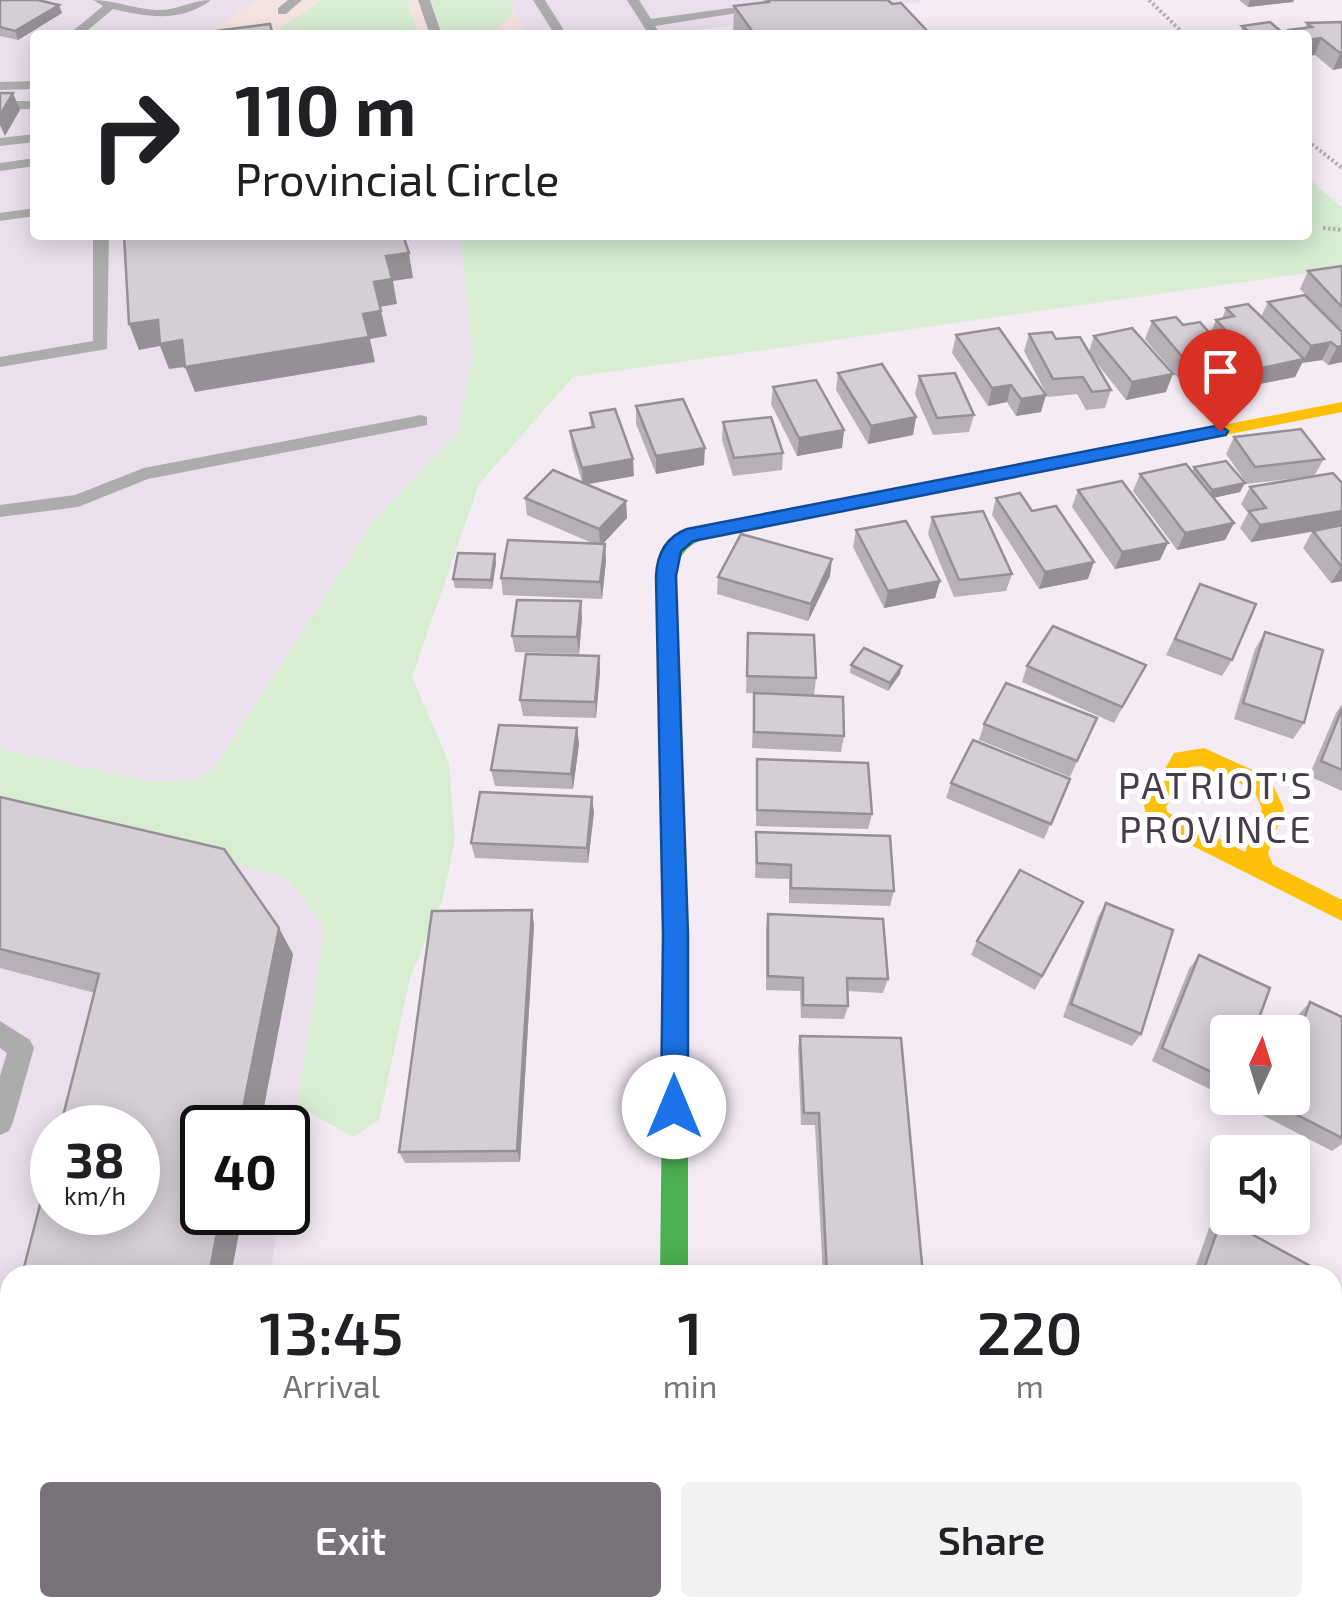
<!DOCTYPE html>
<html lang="en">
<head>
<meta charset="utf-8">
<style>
  :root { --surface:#fff; --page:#f2f2f2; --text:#202124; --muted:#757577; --accent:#79727a }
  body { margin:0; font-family:"Exo 2",sans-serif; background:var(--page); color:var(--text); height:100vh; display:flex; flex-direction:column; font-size:38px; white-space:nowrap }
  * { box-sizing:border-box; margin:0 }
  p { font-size:32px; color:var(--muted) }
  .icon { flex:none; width:55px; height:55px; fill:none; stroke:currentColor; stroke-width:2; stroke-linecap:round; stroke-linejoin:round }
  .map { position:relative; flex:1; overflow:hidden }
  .sheet { position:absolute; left:0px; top:1265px; width:1342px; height:352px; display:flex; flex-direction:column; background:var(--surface); border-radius:30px 30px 0 0; box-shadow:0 5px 25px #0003 }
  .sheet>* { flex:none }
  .banner { position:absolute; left:30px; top:30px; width:1282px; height:210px; border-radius:10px; box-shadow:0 5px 25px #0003; background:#fff; color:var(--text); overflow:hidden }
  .needle { width:65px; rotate:4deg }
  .fabs { position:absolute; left:1210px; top:1015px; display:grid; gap:20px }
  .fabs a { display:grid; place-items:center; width:100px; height:100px; border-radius:10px; background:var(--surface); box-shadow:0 5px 25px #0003; font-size:50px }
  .speed { position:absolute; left:30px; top:1105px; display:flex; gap:20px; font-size:50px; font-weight:700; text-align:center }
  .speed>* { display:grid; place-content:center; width:130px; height:130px; border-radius:50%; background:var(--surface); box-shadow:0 5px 25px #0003; line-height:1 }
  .speed small { font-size:25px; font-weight:400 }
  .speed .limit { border:5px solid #111; border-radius:15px; background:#fff; color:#111 }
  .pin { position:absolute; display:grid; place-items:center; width:85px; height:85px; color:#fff; margin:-102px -42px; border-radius:50% 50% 50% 0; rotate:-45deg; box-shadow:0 0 10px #0007 }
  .pin .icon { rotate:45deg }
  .me { position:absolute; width:110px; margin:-55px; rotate:0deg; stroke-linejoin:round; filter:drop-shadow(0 0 8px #0008) }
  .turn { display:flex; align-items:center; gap:35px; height:210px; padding:0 40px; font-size:45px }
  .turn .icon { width:130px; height:130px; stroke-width:2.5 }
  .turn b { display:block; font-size:70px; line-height:85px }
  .eta { display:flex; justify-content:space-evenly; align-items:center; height:170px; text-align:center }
  .eta b { font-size:60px; font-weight:600; line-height:70px }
  .primary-button { display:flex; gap:20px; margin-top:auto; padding:20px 40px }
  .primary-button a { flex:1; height:115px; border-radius:10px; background:var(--accent); color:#fff; font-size:40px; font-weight:600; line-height:115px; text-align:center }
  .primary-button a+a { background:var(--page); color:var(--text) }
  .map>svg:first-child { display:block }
  .commercial { fill:#ebdfee; fill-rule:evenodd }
  .education { fill:#f5e3e2 }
  .green { fill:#d7ecd1 }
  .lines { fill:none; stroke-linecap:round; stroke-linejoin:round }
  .path { stroke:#b2afb1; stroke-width:4; stroke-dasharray:2.5 2.5; stroke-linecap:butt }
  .lane { fill:#acacac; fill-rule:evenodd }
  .street { fill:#acacac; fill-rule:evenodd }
  .fast { fill:#4caf50; fill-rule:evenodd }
  .slow { fill:#ffc107; fill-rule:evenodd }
  .wall { fill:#b7b1b7 }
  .shaded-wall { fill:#959095 }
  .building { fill:#d5ced5; stroke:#959095; stroke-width:2.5 }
  .route { fill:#1a73e8; stroke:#114b97; stroke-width:2.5 }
  .labels { text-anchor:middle; stroke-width:10; stroke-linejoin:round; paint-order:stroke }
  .neighbourhood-label { font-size:38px; letter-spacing:2.5px; fill:#4a3d4b; stroke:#fff }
</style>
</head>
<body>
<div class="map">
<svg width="1342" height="1617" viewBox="0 0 1342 1617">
  <rect width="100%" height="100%" fill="#f4ebf4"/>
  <g class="commercial">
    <polygon points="0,0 257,0 203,35 35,35 35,235 460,235 473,356 458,432 217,764 197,780 153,782 0,749"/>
    <polygon points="509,0 920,0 922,2 688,31 690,35 527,35"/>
    <path d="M0,802L284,875L325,929L288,1166V1128H202V1212L280,1213L270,1275H10V1608H218L217,1617H0ZM52,1128H138V1212H52Z"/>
  </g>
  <polygon class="education" points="257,0 509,0 527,35 203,35"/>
  <g class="green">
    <polygon points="322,0 407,0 418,35 276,35 275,32"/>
    <path d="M431,0H509L514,10C499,37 471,35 444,35Z"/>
    <polygon points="1308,178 1342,208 1342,268 573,377 479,484 412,677 449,763 455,839 443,898 410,978 379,1120 353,1137 297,1105 325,929 287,878 14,806 0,794 0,749 153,782 197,780 217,764 374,520 458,432 473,357 460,235 1308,235"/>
  </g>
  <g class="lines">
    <g class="path">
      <polyline points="1149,0 1185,35"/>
      <polyline points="1308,141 1342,168"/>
      <polyline points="1323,228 1342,230"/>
    </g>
    <g class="lane">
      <path d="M93,0C115,0 135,9 156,10C176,11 192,0 211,0C181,23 148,17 113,9L82,35H68L103,6Z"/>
      <polygon points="288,0 302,0 286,14 278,14 278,8"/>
      <polygon points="418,0 430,0 442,35 430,35"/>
      <polygon points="533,0 545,0 567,35 555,35"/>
      <polygon points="627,0 639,0 651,19 787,0 819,0 655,26 661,35 649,35"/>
      <polygon points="35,81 35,89 0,90 0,82"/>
      <rect x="0" y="101" width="35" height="8"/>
      <polygon points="35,134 35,142 0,146 0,138"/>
      <polygon points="35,158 35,166 0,171 0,163"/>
      <polygon points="35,208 35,216 0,221 0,213"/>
      <polygon points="93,235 109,235 107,349 0,367 0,357 93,341"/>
      <polygon points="421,415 427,417 427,425 148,479 78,507 0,517 0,505 75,495 144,468"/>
      <polygon points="0,1021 30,1040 34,1048 13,1122 9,1131 0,1135 0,1076 7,1053 0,1048"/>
    </g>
    <polygon class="street" points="869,1608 952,1608 956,1617 873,1617"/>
    <path class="fast" d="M736,519L743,520V530C714,537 685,536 676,569L688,935V1275H660L664,935L656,569C668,530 700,526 736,519Z"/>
    <g class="slow">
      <polygon points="1342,402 1342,412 736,531 727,525 736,519"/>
      <path d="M1204,748L1270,778L1284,809L1268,853L1273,865L1342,900V921L1149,824L1144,806L1174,753ZM1202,766L1254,790L1262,809L1245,852L1167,812L1166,807L1189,767Z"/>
    </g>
  </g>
  <g class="wall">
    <polygon points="0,0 49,3 59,5 62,13 18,40 0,36"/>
    <polygon points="764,0 888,0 931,35 733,35 734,6 764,2"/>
    <polygon points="1239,0 1294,0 1293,2 1248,7"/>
    <polygon points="1342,22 1342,68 1333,70 1315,55 1308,56 1308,35 1287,35 1289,30 1305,28 1307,23"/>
    <polygon points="1242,26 1285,35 1240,35"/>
    <polygon points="1342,266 1342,329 1340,330 1342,362 1328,365 1322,360 1302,363 1295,377 1254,385 1226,355 1220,370 1178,378 1145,339 1152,321 1183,325 1210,334 1216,320 1222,319 1226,308 1261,317 1268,302 1319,309 1300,289 1308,271"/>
    <polygon points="1029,334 1056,339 1089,352 1094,336 1166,392 1126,400 1092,357 1111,390 1105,408 1086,410 1077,394 1048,397 1024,351"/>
    <polygon points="956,335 1041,412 1016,416 1007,402 988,406 952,353"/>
    <polygon points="838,373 916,417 913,435 868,444 836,390"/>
    <polygon points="919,376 974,415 969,432 933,435 915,394"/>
    <polygon points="773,387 844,430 842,448 797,456 771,404"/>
    <polygon points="636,406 704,465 656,474 636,424"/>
    <polygon points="590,413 634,476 587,484 626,501 627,518 603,543 605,544 606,561 602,599 503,595 501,578 592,543 527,515 525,498 582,482 572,448 570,431 591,427"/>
    <polygon points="723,422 783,453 782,470 733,476 722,440"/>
    <polygon points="1234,437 1324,459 1314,476 1247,484 1226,454"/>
    <polygon points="1194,467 1240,492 1213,498 1234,523 1225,540 1177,550 1133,491 1140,474 1192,472"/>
    <polygon points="1342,483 1342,581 1331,583 1303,548 1312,532 1251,542 1240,528 1248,513 1241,504 1250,487"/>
    <polygon points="1078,490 1160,560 1115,569 1072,507"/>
    <polygon points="996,498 1032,511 1088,579 1039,589 992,515"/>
    <polygon points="932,517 1012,574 1006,591 954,597 928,534"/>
    <polygon points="856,530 940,581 935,598 884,608 853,547"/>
    <polygon points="496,563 492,589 455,588 453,579"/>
    <polygon points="830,576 808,621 717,594 718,577"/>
    <polygon points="1200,584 1232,660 1222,676 1166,655"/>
    <polygon points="582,618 579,654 515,652 512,636"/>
    <polygon points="1265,632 1304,723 1293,739 1234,719 1255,649"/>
    <polygon points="748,633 816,678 814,695 746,693"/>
    <polygon points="599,656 600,672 596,718 523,716 520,700"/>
    <polygon points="851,665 902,666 900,674 888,691 850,673"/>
    <polygon points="1146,665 1114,723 1022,682 1027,666"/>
    <polygon points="754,693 844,736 841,752 752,748"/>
    <polygon points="1342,704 1342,791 1309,776 1336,713"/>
    <polygon points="1097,718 1070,777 979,740 984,724"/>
    <polygon points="577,728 579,744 573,789 495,786 491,770"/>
    <polygon points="757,759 872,814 868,829 756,826"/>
    <polygon points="1070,779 1044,839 946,798 951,783"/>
    <polygon points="0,797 293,954 260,1128 202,1128 95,993 0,968"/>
    <polygon points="594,812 588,863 475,858 471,843"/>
    <polygon points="756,832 894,891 890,906 789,903 789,879 755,878"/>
    <polygon points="1083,902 1035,990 971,955 977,941"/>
    <polygon points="1106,903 1141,1034 1132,1046 1063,1017 1098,917"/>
    <polygon points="768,914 888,979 883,993 847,991 848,1006 844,1019 801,1018 800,991 766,990 766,929"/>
    <polygon points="534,925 520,1162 405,1163 399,1152"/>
    <polygon points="1199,955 1228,1032 1228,1093 1224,1096 1152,1061 1189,969"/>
    <polygon points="1310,1002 1342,1017 1342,1144 1332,1151 1262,1115 1268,1098 1292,1098 1291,1032 1298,1015"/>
    <polygon points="800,1036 923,1275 823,1275 815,1125 801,1125 798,1048"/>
    <polygon points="1222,1218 1327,1275 1189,1275 1194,1271 1209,1228"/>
  </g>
  <g class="shaded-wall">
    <polygon points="1250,0 1294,0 1293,2 1248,7"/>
    <polygon points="59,5 62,13 18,40 15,31"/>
    <polygon points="1321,38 1315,55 1308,56 1308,40"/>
    <polygon points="1340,53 1342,53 1342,68 1333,70"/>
    <polygon points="13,93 20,110 5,136 0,125 0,115"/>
    <polygon points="409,253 413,278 393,281 397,304 379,307 374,282 386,256"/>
    <polygon points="381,311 387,336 370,339 375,362 195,392 185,367 363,314"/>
    <polygon points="158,320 182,340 192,366 169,369 160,346 139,350 129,324"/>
    <polygon points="1331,342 1322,360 1302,363 1311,346"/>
    <polygon points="1342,346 1342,362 1328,365 1337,347"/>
    <polygon points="1227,353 1220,370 1178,378 1185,360"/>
    <polygon points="1304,359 1295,377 1254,385 1262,368"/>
    <polygon points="1173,374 1166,392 1126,400 1132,382"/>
    <polygon points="1011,385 1007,402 988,406 992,388"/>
    <polygon points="1046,395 1041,412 1016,416 1021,399"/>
    <polygon points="916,417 913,435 868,444 871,426"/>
    <polygon points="844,430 842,448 797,456 799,438"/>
    <polygon points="705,448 704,465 656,474 656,456"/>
    <polygon points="633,459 634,476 583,485 582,468"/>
    <polygon points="1245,483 1240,492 1208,499 1212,490"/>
    <polygon points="626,501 627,518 600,547 599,529"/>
    <polygon points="1342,511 1342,526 1251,542 1260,525"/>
    <polygon points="1234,523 1225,540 1177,550 1185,533"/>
    <polygon points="1168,543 1160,560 1115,569 1122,552"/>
    <polygon points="605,544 606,561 602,599 600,582"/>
    <polygon points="495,554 496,563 492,589 491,580"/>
    <polygon points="832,559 830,576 808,621 811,604"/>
    <polygon points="1094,562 1088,579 1039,589 1045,572"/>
    <polygon points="1342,566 1342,581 1331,583"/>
    <polygon points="940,581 935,598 884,608 888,591"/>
    <polygon points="581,601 582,618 579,654 577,637"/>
    <polygon points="599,656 600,672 596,718 595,702"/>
    <polygon points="902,666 900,674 888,691 890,683"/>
    <polygon points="577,728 579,744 573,789 571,774"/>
    <polygon points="592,797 594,812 588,863 587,848"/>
    <polygon points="532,910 534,925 520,1162 517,1151"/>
    <polygon points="279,928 293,954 260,1128 239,1128"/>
    <polygon points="221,1212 243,1212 231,1275 209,1275"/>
    <polygon points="141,1608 167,1608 165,1617 139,1617"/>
    <polygon points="493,1608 497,1608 497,1617 492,1617"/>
  </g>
  <g class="building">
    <polygon points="0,0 38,0 59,5 15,31 0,27"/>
    <polygon points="768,0 888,0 892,4 901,3 931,35 755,35 734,6 769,2"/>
    <polygon points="1270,22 1285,35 1253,35 1242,26"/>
    <polygon points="1342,22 1342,53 1340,53 1321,38 1308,40 1308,35 1294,35 1289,30 1312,27 1307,23"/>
    <polygon points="270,24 273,35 216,35 215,31"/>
    <polygon points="0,93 13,93 0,115"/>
    <polygon points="124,235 403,235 409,253 386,256 392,279 374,282 381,311 363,314 369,337 185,367 182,340 160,344 158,320 129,324"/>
    <polygon points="1342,266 1342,307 1308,271"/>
    <polygon points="1305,295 1342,332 1342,346 1337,347 1331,342 1311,346 1268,302"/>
    <polygon points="1248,304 1304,359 1262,368 1216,320 1234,316 1226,308"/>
    <polygon points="1176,317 1183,325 1200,322 1227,353 1185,360 1152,321"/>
    <polygon points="999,328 1046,395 1021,399 1011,385 992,388 956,335"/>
    <polygon points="1132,328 1173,374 1132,382 1094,336"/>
    <polygon points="1052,332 1056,339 1080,337 1111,390 1092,392 1083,377 1053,379 1029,334"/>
    <polygon points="882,364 916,417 871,426 838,373"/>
    <polygon points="955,373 974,415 937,418 919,376"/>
    <polygon points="816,380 844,430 799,438 773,387"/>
    <polygon points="683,399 705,448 656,456 636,406"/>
    <polygon points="615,409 633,459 582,468 570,431 594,427 590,413"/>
    <polygon points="771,417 783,453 734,458 723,422"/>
    <polygon points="1301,429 1324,459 1255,467 1234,437"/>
    <polygon points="1226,461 1245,483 1212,490 1194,467"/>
    <polygon points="1186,464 1234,523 1185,533 1140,474"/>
    <polygon points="553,470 626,501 599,529 525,498"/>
    <polygon points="1333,473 1342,483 1342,511 1260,525 1249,511 1266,508 1250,487"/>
    <polygon points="1122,481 1168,543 1122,552 1078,490"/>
    <polygon points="1020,493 1032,511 1056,506 1094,562 1045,572 996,498"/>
    <polygon points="983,511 1012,574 959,580 932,517"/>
    <polygon points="906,521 940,581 888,591 856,530"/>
    <polygon points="1342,525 1342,566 1341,566 1313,531"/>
    <polygon points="741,534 832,559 811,604 718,577"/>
    <polygon points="508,540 605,544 600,582 501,578"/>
    <polygon points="458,553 495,554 491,580 453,579"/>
    <polygon points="1200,584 1256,604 1232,660 1175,639"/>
    <polygon points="517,600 581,601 577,637 512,636"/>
    <polygon points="1053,626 1146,665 1122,707 1027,666"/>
    <polygon points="1265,632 1323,650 1304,723 1243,703"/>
    <polygon points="748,633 814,635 816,678 747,676"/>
    <polygon points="864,648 902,666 890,683 851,665"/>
    <polygon points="526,654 599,656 595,702 520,700"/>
    <polygon points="1006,683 1097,718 1077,761 984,724"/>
    <polygon points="754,693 843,697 844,736 754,732"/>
    <polygon points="1342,709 1342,770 1321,761"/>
    <polygon points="499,725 577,728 571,774 491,770"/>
    <polygon points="973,740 1070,779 1051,824 951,783"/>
    <polygon points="757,759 868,763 872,814 757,810"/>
    <polygon points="480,792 592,797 587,848 471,843"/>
    <polygon points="0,797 224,849 279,928 239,1128 202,1128 202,1212 221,1212 209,1275 22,1275 52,1158 52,1212 138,1212 138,1128 60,1128 99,974 0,949"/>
    <polygon points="756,832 890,836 894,891 791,888 791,865 757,863"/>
    <polygon points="1020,870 1083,902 1042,976 977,941"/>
    <polygon points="1106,903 1173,930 1141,1034 1071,1004"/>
    <polygon points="532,910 517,1151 399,1152 432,911"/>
    <polygon points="768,914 883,919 888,979 847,978 848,1006 803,1005 803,978 768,976"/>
    <polygon points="1199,955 1270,988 1254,1032 1228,1032 1228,1080 1162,1048"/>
    <polygon points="1310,1002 1342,1017 1342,1138 1274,1103 1276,1098 1292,1098 1292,1052"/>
    <polygon points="800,1036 901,1038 923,1275 827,1275 819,1113 804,1113"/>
    <polygon points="1222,1218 1327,1275 1194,1275 1196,1270 1202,1274"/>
    <polygon points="544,1269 544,1275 430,1275 430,1270"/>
    <polygon points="10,1324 10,1608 141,1608 139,1617 0,1617 0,1363"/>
    <polygon points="391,1608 493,1608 492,1617 390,1617"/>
  </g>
  <path class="route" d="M1220,425L1228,431L1226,435L693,541L681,551L676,576L688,935V1107L684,1116L674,1120L665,1116L661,1107L663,935L656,576C657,554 666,537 687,529Z"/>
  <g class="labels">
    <g class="neighbourhood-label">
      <text x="1216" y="799">PATRIOT'S<tspan x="1216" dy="44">PROVINCE</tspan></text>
    </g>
  </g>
</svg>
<div class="fabs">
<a><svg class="needle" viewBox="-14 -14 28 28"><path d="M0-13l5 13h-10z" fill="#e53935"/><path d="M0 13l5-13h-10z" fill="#757577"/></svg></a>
<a><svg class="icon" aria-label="sound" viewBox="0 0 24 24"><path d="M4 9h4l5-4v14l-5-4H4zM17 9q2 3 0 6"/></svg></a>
</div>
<div class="speed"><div>38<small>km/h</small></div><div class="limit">40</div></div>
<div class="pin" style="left:1220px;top:431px;background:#d93025"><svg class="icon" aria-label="arrive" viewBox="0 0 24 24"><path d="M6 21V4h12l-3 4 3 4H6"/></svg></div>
<svg class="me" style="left:674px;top:1107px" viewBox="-20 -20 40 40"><circle r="19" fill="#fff"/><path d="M0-13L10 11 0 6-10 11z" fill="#1a73e8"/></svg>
<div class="banner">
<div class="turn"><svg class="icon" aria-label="right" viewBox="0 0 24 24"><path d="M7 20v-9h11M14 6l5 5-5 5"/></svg><div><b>110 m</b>Provincial Circle</div></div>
</div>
<section class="sheet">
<div class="eta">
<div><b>13:45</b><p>Arrival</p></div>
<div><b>1</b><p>min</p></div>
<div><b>220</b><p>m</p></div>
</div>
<div class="primary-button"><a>Exit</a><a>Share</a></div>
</section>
</div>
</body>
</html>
